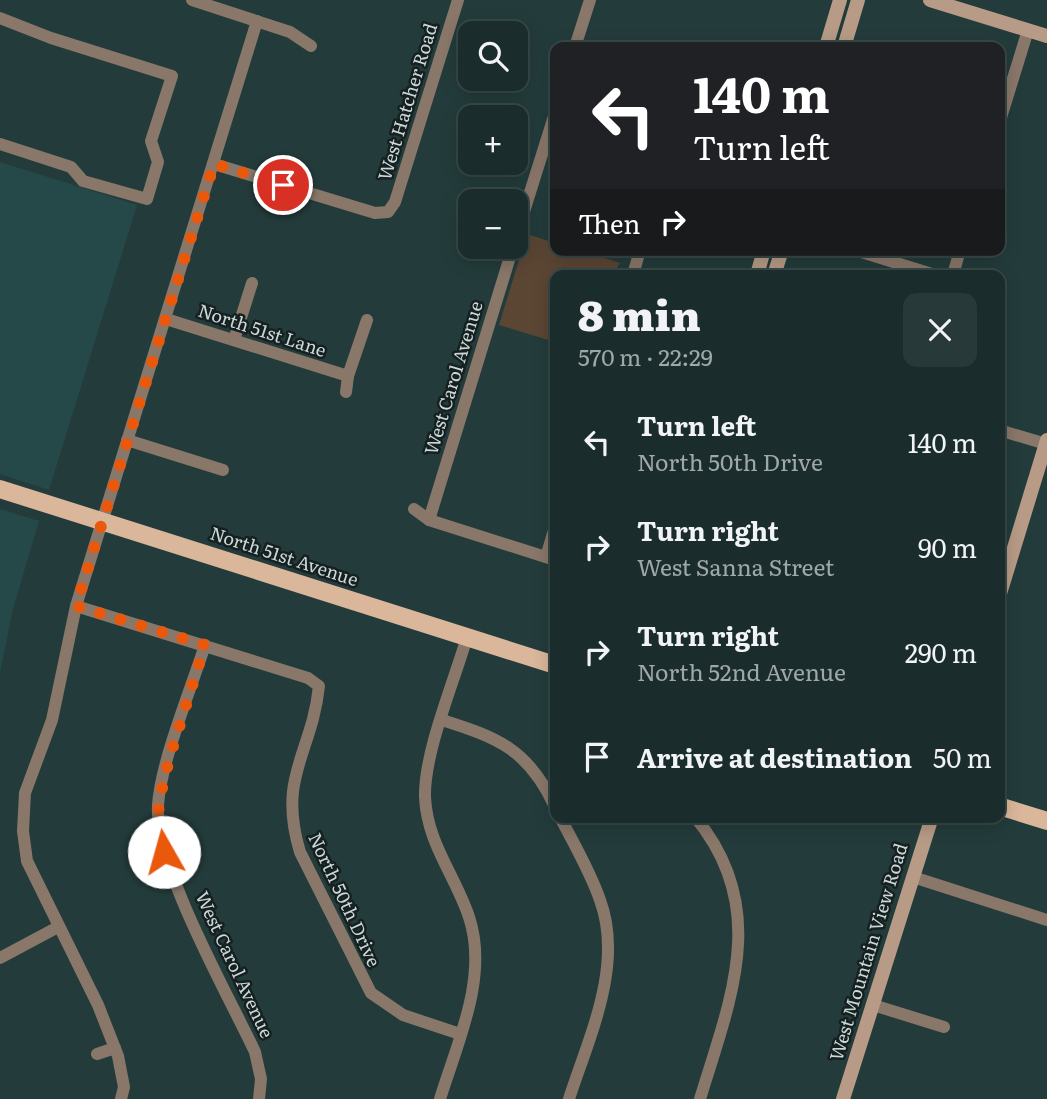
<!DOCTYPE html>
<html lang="en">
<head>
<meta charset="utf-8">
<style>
  :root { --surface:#1a2d2c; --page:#273938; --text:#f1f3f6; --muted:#9fa8a9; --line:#384948 }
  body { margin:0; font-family:Literata,serif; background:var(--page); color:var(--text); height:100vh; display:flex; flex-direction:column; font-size:26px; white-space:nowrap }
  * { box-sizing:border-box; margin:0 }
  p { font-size:23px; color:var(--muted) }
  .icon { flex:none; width:38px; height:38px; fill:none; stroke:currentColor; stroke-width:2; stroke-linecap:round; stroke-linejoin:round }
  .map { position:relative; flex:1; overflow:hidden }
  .details { position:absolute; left:550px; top:270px; width:455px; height:553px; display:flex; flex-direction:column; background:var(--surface); border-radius:14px; box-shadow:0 4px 18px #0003,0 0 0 2px var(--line) }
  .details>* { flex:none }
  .hud { position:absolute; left:550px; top:42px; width:455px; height:214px; border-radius:14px; box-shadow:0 4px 18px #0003,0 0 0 2px var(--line); background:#202124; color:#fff; overflow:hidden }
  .buttons { position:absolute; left:458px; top:21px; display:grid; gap:14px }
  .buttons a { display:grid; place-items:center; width:70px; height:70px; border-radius:14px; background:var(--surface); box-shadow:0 4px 18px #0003,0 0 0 2px var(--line); font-size:35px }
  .pin { position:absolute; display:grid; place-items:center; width:60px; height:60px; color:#fff; margin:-30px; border:4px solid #fff; border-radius:50%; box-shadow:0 2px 7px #0007 }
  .me { position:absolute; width:77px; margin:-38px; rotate:353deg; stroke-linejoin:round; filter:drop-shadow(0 0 5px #0008) }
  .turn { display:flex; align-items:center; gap:24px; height:147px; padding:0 28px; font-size:32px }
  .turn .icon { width:91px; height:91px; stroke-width:2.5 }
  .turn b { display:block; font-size:49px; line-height:60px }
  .then { display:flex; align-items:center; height:66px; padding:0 28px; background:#0003; gap:14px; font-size:26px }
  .round { display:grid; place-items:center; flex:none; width:74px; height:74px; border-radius:14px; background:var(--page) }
  .summary { display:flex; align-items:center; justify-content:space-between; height:119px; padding:0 28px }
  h1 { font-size:42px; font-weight:800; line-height:52px }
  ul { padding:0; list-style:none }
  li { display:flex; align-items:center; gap:21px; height:105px; padding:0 28px }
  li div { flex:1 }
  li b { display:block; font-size:26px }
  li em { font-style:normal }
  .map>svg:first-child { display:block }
  .built { fill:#254848 }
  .park { fill:#5b4634 }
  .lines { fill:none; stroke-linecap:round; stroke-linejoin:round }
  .street { stroke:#89776a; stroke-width:12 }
  .secondary { stroke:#b79b86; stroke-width:14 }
  .primary { stroke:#dab79b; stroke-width:18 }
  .route { stroke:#ea580c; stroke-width:12; stroke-dasharray:0 21.6 }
  .labels { text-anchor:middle; stroke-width:5; stroke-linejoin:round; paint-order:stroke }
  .street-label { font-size:18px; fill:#cad8d8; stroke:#162020 }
</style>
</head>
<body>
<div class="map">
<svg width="1047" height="1099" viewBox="0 0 1047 1099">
  <rect width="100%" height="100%" fill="#233c3b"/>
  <g class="built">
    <polygon points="0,162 137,205 49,490 0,474"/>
    <polygon points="0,509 39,521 13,609 0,673"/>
  </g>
  <polygon class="park" points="527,234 555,243 555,250 579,250 620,263 613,275 555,275 555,342 499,325"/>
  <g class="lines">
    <g class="street">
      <polyline points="192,0 290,32 311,46"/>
      <polyline points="0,18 51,38 172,76 151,141 158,162 147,199 83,181 71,167 0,144"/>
      <polyline points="575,47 590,0"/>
      <polyline points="999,124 1028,30"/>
      <polyline points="214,164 375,213 388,212 395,202 458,0"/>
      <polyline points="516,237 555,113"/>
      <polyline points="855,250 935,275"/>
      <polyline points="633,275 640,250"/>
      <polyline points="953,275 960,250"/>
      <polyline points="166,319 348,376"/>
      <polyline points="234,340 252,283"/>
      <polyline points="346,392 348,376 367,320"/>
      <polyline points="999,430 1046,444"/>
      <polyline points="127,440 223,470"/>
      <polyline points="414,509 429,520 555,560"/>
      <polyline points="429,520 513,247"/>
      <polyline points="546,557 555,527"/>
      <path d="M76,606L308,678L319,686C312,754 277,776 300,852L371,993L403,1015L460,1034"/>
      <path d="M205,645C191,689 161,761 158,805C154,865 228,994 255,1052L261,1079L259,1099"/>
      <path d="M442,720C499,738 529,750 555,807"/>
      <path d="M560,817C574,844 590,871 600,900C624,965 589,1037 569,1099"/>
      <path d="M695,817C771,908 730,1000 700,1099"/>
      <polyline points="913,877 1047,920"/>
      <polyline points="0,958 58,927"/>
      <polyline points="873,1005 944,1027"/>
      <polyline points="97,1054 115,1048"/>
      <polyline points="121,1099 124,1087 118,1056 98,1005 27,861 23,831 25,793 52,720 76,606 257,21"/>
      <path d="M440,1099C457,1043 489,977 469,917C455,875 427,843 425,797C424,752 454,682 467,637"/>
    </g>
    <g class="secondary">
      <polyline points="930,0 1047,36"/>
      <polyline points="826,47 840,0"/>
      <polyline points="844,47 858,0"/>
      <polyline points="757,275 764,250"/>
      <polyline points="774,275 782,250"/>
      <polyline points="999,597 1047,440"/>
      <polyline points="843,1099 932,817"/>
    </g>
    <g class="primary">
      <polyline points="0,489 555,665"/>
      <polyline points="999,806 1047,821"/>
    </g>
  </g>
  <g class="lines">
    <polyline class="route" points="164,852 158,805 170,756 205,645 76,606 214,164 283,185"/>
  </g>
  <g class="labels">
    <g class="street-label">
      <text transform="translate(408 102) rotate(-73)" y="6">West Hatcher Road</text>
      <text transform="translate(262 331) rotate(18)" y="6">North 51st Lane</text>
      <text transform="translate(454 378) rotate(-73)" y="6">West Carol Avenue</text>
      <text transform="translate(284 557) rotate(18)" y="6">North 51st Avenue</text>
      <text transform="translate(344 900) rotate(65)" y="6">North 50th Drive</text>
      <text transform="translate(869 952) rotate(-73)" y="6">West Mountain View Road</text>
      <text transform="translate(234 965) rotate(65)" y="6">West Carol Avenue</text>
    </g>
  </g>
</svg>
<div class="buttons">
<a><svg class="icon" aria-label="search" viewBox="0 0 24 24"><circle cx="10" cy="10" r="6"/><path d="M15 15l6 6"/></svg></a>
<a>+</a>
<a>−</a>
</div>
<div class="pin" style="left:283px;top:185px;background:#d93025"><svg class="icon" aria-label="arrive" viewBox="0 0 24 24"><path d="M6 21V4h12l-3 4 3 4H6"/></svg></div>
<svg class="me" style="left:164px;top:852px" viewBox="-20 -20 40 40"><circle r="19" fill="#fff"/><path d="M0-13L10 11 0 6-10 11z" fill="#ea580c"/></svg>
<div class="hud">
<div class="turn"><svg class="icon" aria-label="left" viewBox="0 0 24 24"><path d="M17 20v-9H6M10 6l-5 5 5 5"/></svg><div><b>140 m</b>Turn left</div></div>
<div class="then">Then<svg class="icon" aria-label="right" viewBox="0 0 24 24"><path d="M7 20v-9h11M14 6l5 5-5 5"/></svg></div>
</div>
<section class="details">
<div class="summary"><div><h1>8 min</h1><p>570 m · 22:29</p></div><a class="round"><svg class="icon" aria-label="close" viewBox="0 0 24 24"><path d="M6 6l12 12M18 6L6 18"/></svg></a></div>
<ul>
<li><svg class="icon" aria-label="left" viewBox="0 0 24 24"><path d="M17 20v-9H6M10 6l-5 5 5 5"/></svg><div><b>Turn left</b><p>North 50th Drive</p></div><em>140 m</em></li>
<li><svg class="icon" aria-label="right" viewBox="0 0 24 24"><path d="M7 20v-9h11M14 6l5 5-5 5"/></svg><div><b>Turn right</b><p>West Sanna Street</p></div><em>90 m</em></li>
<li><svg class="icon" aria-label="right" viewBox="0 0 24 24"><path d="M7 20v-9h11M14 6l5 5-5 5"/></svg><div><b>Turn right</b><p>North 52nd Avenue</p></div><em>290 m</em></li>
<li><svg class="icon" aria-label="arrive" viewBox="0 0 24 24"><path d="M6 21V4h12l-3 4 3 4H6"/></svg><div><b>Arrive at destination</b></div><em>50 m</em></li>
</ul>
</section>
</div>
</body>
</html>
